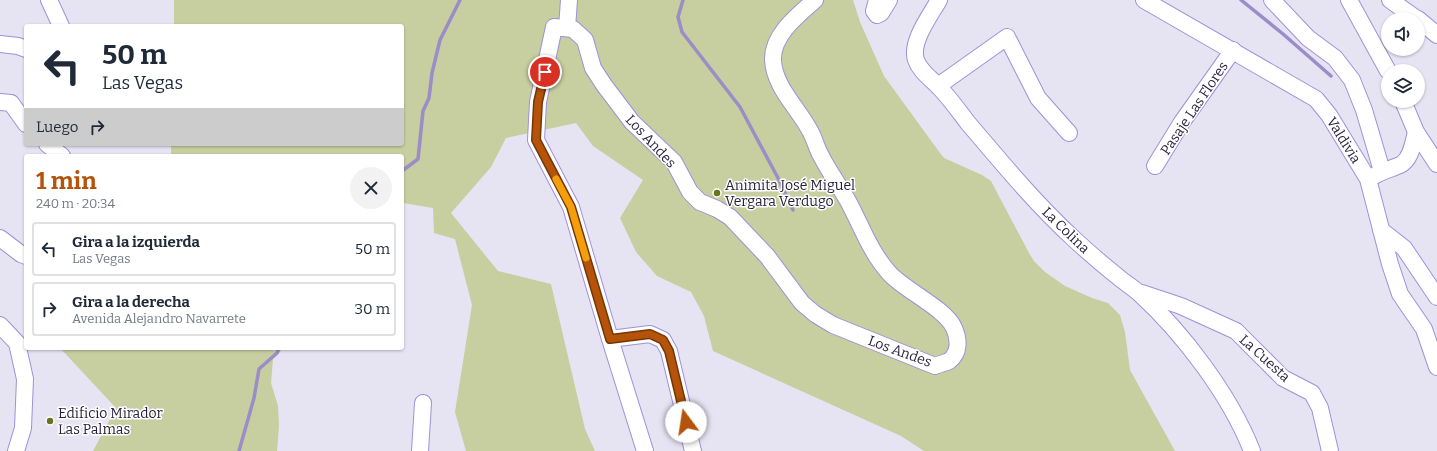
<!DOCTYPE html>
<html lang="es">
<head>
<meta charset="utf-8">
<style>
  :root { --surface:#fff; --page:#f2f2f3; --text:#1f2937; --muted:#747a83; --line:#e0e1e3; --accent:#b45309 }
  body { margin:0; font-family:Bitter,serif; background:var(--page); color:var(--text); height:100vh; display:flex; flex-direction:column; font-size:15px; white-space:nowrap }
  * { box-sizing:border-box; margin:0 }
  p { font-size:13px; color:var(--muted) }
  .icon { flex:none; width:22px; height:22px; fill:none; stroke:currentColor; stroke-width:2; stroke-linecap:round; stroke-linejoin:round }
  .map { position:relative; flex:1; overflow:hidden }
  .side { position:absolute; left:24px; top:154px; width:380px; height:196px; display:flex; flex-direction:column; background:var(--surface); border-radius:4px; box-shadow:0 1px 3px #0004 }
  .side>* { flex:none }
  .guide { position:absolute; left:24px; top:24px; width:380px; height:122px; border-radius:4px; box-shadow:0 1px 3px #0004; background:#fff; color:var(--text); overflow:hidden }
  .tools { position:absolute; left:1381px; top:12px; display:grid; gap:8px }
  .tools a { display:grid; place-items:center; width:44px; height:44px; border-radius:50%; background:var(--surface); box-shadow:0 1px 3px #0004; font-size:20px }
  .pin { position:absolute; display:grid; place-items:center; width:34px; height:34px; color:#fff; margin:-17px; border:2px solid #fff; border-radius:50%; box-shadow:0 1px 4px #0007 }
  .me { position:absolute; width:44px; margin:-22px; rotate:346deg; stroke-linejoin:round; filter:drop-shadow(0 0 3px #0008) }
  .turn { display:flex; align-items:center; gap:14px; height:84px; padding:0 12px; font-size:18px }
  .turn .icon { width:52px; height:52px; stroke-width:2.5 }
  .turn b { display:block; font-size:28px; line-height:34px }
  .then { display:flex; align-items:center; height:38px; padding:0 12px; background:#0003; gap:8px; font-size:15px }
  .round { display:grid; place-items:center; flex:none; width:42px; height:42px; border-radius:21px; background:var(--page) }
  .overview { display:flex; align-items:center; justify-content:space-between; height:68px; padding:0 12px }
  h1 { font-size:24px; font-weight:700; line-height:30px; color:var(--accent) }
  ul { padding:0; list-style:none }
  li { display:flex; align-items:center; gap:12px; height:54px; margin:0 8px 6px; padding:0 4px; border:2px solid var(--line); border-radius:4px }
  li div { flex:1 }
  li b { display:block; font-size:15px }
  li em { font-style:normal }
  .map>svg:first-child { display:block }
  .green { fill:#c7cea0 }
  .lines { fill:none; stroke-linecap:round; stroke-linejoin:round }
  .stream { stroke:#9b8dc8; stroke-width:3.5 }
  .minor-casing { stroke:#a190d9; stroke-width:18 }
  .minor { stroke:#fff; stroke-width:16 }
  .route-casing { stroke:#753606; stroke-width:10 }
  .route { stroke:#b45309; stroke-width:7 }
  .slow { stroke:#f59e0b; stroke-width:7 }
  .poi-dot { fill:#6b731c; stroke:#fff; stroke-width:1.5 }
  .labels { text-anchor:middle; stroke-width:3; stroke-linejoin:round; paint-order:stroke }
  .street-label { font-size:14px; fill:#251d3a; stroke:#fff }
  .poi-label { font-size:14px; fill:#251d3a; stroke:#fff; text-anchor:start }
</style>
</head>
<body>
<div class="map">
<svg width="1437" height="451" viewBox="0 0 1437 451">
  <rect width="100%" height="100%" fill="#e6e3f3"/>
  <g class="green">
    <polygon points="174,0 853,0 860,22 884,76 940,153 944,158 982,175 991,181 1029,253 1034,261 1045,272 1065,286 1092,298 1108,303 1120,315 1125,332 1130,370 1175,451 924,451 901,436 713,351 704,316 691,292 657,276 636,252 620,218 643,180 593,146 576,123 506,138 491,167 451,213 498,271 551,284 585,429 595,451 466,451 455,412 472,305 455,239 434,233 433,208 403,203 402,204 402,156 171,156 171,144 402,144 402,26 174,26"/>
    <polygon points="60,348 274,348 274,352 277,348 282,348 280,352 273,359 271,383 278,406 279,426 277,451 93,451 116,408"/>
  </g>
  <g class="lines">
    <g class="stream">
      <polyline points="683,0 678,17 682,32 740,107 778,178 793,210"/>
      <polyline points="1241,0 1283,34 1331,76"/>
      <polyline points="402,171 418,159 423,111 429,98 432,73 440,40 460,0"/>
      <polyline points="239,451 254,398 259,369 277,353 279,348"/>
    </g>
    <defs>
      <g id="minor">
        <polyline points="49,0 61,26"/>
        <polyline points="877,0 874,11 877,15 881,13 889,0"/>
        <path d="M939,0C930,16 910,42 916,60C920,71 930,78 937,85C949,97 958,110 968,123C1002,163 1035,203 1074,239C1088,252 1102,264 1117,276C1124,282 1132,287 1139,293C1183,333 1230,395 1252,451"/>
        <polyline points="1144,0 1316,99 1329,115 1368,179 1390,264 1400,294 1424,329 1437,367"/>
        <polyline points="1272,0 1308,38 1335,58 1352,80 1364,110 1382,171"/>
        <polyline points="1349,0 1388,71"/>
        <polyline points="1390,0 1417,19"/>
        <polyline points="1418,19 1437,35"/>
        <polyline points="567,28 569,0"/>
        <polyline points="0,44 18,46 26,49"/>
        <polyline points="938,86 1007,37 1038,98 1069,133"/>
        <polyline points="1403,101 1416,132 1437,164"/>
        <polyline points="0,102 11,103 26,124"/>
        <polyline points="47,144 62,156"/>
        <polyline points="1155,166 1182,122 1233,50"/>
        <path d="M1374,176C1382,171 1391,169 1400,165C1411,160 1413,143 1416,132"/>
        <polyline points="1381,230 1404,248 1437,297"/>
        <polyline points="0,238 21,254 26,256"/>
        <polyline points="1142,293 1181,306 1236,331 1283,378 1312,393 1320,408 1330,451"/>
        <polyline points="0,325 17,343 25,379 23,428 16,451"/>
        <polyline points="610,339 650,334 663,340 669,351 693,451"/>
        <polyline points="420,451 423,403"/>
        <path d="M645,451L610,339L571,207L536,140L538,102L554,27L573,29L585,40L593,68L604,85L632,122L674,162L690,192L700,202L717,209L730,217L767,256L802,303L815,314L833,325L935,366C939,364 945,363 949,361C960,353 959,339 954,328C946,309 906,291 890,274C870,252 862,227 848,201C839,185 828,170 820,154C816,146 814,137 809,129C797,107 774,86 773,60C772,35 798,15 815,0"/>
      </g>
    </defs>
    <use href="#minor" class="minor-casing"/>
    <use href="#minor" class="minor"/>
  </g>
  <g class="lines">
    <defs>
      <polyline id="route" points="545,72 538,102 536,140 571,207 610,339 650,334 663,340 669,351 686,422"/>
    </defs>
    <use href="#route" class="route-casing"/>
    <use href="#route" class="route"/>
    <polyline class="slow" points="556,179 571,207 586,258"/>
  </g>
  <g class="poi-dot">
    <circle cx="717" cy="193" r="4"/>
    <circle cx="50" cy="421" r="4"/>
  </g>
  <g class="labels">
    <g class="street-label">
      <text transform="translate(1194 108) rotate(-56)" y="5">Pasaje Las Flores</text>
      <text transform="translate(1344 140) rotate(58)" y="5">Valdivia</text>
      <text transform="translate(651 141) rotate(47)" y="5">Los Andes</text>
      <text transform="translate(1066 230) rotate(44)" y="5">La Colina</text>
      <text transform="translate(900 351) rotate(20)" y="5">Los Andes</text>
      <text transform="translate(1265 358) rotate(42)" y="5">La Cuesta</text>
    </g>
    <g class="poi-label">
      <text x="725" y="190">Animita José Miguel<tspan x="725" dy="16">Vergara Verdugo</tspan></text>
      <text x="58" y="418">Edificio Mirador<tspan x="58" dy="16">Las Palmas</tspan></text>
    </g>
  </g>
</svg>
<div class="tools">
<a><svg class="icon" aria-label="sound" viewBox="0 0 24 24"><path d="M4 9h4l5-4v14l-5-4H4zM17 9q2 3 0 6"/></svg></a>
<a><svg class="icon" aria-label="layers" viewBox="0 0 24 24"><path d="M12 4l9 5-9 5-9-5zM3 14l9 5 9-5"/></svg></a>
</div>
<div class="pin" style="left:545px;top:72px;background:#d93025"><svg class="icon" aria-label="arrive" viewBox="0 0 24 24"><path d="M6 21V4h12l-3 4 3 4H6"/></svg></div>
<svg class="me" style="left:686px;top:422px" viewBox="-20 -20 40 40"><circle r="19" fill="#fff"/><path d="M0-13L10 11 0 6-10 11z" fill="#b45309"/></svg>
<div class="guide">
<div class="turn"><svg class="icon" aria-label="left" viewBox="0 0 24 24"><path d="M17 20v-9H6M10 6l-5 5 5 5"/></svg><div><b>50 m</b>Las Vegas</div></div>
<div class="then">Luego<svg class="icon" aria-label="right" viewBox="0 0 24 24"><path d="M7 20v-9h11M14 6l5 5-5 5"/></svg></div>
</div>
<section class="side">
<div class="overview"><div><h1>1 min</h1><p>240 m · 20:34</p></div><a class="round"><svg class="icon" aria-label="close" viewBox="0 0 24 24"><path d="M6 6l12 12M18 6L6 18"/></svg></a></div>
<ul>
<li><svg class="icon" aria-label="left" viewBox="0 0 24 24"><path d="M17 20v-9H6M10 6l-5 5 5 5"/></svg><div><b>Gira a la izquierda</b><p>Las Vegas</p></div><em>50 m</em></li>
<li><svg class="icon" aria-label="right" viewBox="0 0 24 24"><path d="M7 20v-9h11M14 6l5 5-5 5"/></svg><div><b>Gira a la derecha</b><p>Avenida Alejandro Navarrete</p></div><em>30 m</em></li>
</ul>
</section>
</div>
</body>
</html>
